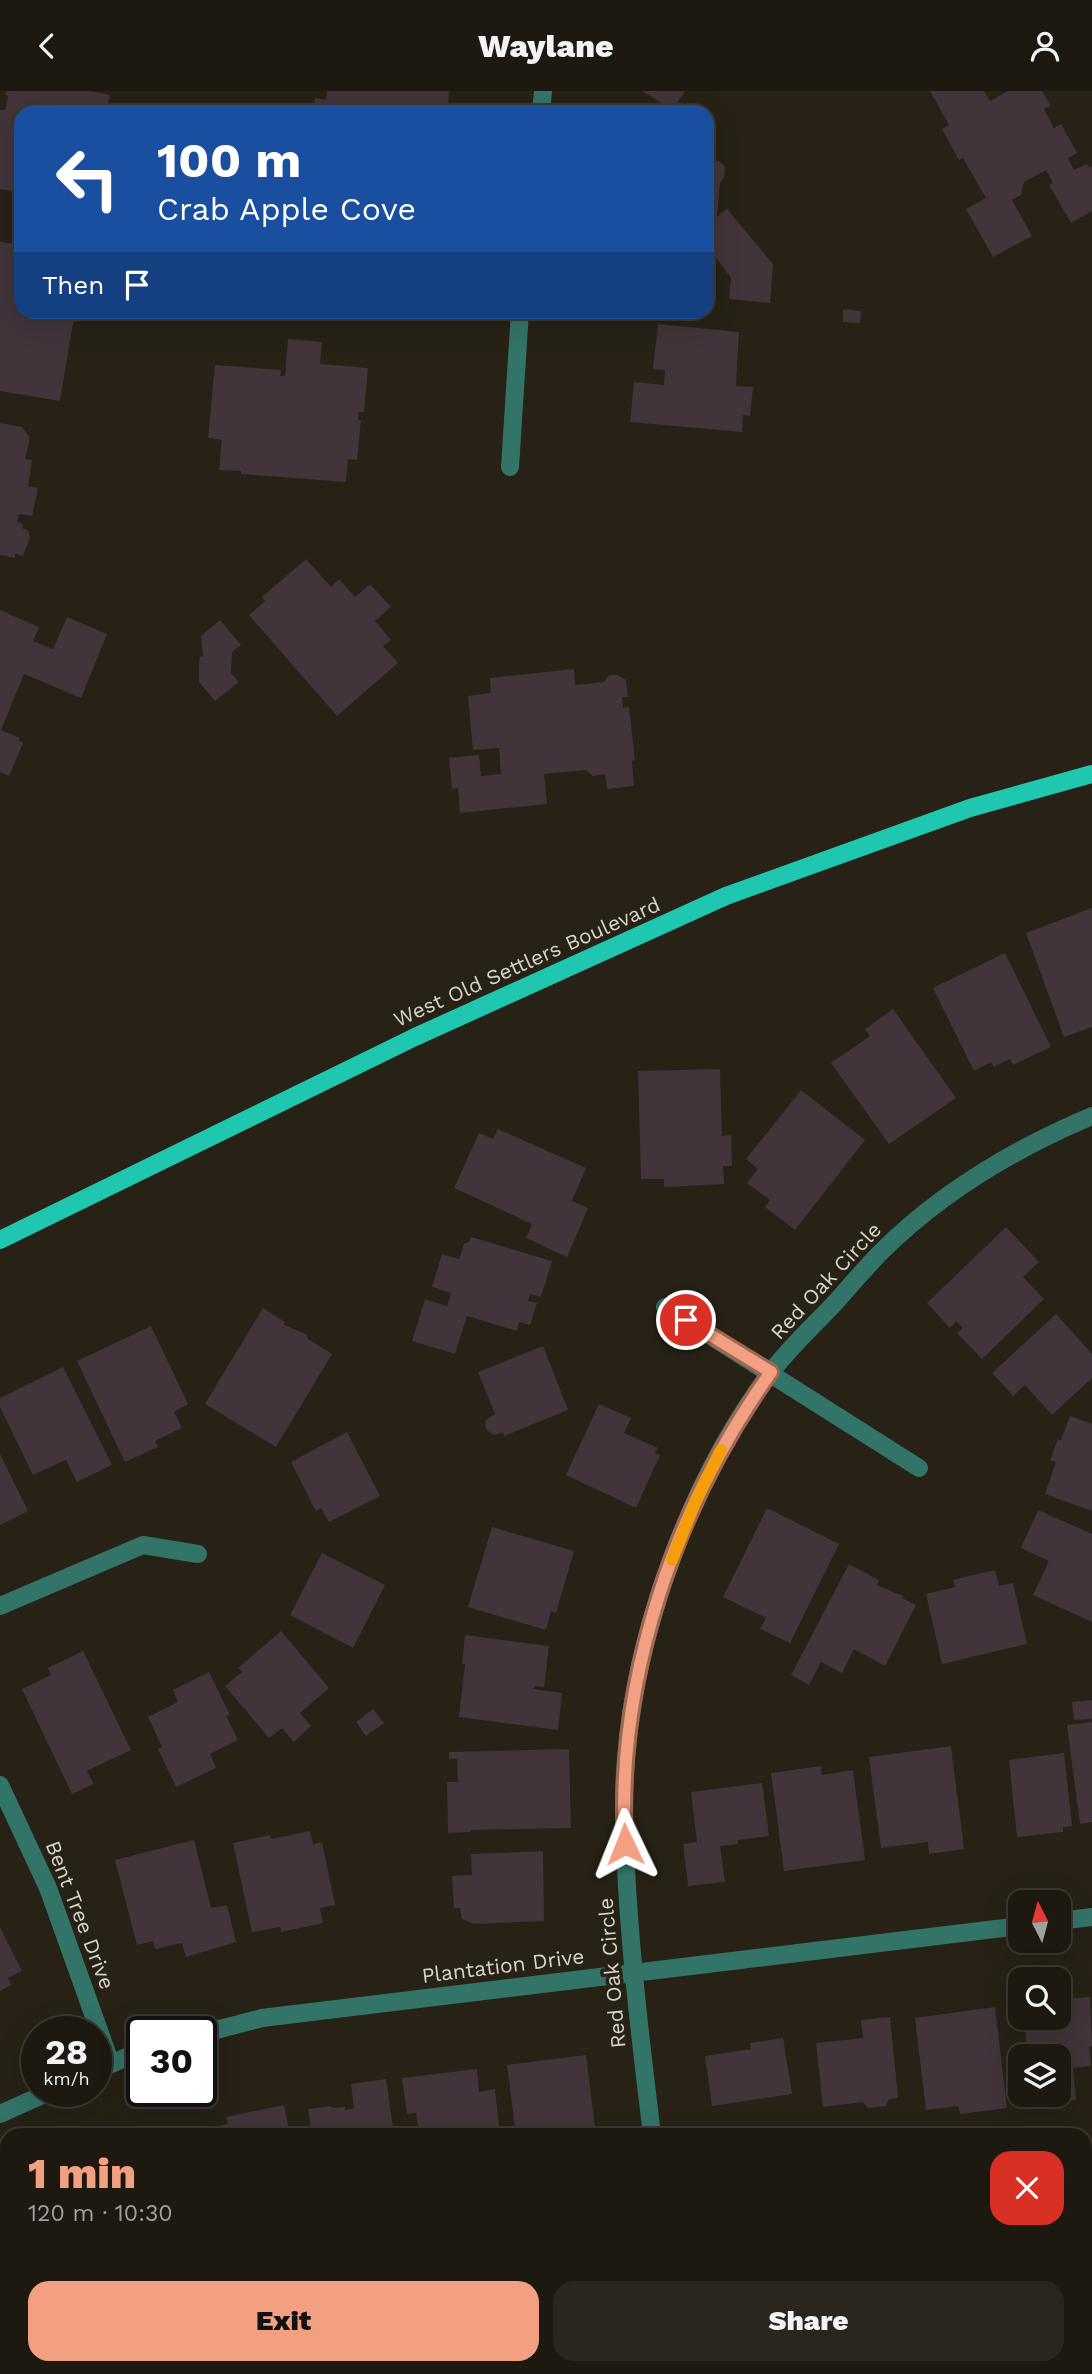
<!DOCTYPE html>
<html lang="en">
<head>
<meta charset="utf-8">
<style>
  :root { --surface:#1d1910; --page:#2a261e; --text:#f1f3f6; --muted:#a0a09f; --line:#3b3830; --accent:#f3a082 }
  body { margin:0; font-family:"Work Sans",sans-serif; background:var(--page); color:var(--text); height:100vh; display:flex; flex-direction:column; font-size:26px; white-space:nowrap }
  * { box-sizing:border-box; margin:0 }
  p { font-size:23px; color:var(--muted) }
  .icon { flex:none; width:38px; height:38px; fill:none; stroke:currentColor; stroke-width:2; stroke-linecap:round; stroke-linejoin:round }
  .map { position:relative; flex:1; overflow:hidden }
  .side { position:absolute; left:0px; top:2037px; width:1092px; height:247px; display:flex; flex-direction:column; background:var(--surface); border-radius:21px 21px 0 0; box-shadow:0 7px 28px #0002,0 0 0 2px var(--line) }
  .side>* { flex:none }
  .hud { position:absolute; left:14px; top:14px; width:700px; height:214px; border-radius:21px; box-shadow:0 7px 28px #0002,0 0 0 2px var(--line); background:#1a4fa0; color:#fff; overflow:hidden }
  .needle { width:46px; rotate:354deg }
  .buttons { position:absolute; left:1008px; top:1799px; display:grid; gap:14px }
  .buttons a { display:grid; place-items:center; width:63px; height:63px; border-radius:14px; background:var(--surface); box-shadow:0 7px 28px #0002,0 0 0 2px var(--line); font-size:35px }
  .speed { position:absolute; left:21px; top:1925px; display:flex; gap:14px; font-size:35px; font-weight:700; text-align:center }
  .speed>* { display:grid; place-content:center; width:91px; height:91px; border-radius:50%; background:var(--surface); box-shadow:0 7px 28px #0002,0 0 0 2px var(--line); line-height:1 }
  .speed small { font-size:18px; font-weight:400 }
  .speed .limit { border:4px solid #111; border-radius:10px; background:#fff; color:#111 }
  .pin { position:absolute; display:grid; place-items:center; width:60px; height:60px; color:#fff; margin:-30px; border:4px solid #fff; border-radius:50%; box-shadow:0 2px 7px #0007 }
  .me { position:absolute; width:77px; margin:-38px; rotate:358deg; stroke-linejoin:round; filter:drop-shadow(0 0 5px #0008) }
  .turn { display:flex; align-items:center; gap:24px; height:147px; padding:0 28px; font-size:32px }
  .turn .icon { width:91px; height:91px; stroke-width:2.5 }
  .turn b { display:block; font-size:49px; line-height:60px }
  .then { display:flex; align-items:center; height:66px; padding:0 28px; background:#0003; gap:14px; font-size:26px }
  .round { display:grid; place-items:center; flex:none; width:74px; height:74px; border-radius:21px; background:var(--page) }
  .head { display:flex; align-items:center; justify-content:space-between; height:119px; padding:0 28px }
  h1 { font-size:42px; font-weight:800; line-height:52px; color:var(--accent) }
  .button { display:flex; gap:14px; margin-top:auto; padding:14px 28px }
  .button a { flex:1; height:80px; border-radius:21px; background:var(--accent); color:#111; font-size:28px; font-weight:800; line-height:80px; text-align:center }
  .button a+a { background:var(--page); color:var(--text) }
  header { display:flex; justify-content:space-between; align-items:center; height:91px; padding:0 28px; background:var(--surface); font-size:32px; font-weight:800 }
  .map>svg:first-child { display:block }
  .building { fill:#41343a }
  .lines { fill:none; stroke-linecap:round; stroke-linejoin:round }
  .minor { stroke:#337468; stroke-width:18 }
  .major { stroke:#20c7b0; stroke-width:18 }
  .route-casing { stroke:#9e6854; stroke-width:18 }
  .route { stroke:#f3a082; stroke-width:12 }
  .slow { stroke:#f59e0b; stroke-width:12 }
  .labels { text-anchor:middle; stroke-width:7; stroke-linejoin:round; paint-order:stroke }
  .street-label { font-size:21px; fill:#d8d4cd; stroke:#272116 }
</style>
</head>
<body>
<header><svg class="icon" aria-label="back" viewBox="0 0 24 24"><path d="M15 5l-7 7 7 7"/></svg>Waylane<svg class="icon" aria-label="person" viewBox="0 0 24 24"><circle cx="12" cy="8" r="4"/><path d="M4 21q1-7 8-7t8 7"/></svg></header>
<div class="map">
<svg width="1092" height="2283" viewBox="0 0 1092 2283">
  <rect width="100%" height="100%" fill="#272116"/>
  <g class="building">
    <polygon points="6,0 91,0 110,4 106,21 21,21 21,102 0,98 0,19 5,19 8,5 5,4"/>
    <polygon points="327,0 449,0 448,17 432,15 432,21 313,21 315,7 326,9"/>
    <polygon points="642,0 685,0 673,19"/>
    <polygon points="930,0 984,0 990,10 1008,0 1042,0 1051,15 1044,18 1054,37 1061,33 1077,62 1068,67 1074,79 1087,73 1089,76 1091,75 1092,77 1092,120 1071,132 1049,94 1053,92 1046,79 1024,91 1021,104 1012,109 1032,145 993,166 966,118 986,107 963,67 959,69 942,38 949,34"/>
    <polygon points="707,59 715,59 714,70 719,70 725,76 724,87 720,92 717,126 727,118 773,173 770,212 729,208 731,187 714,164 707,170"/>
    <polygon points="0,151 21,154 21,220 75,220 60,310 0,300"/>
    <polygon points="843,218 861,220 860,232 843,231"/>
    <polygon points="658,233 739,241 736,295 753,296 750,325 743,324 742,341 630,331 634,291 664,294 665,279 653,278"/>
    <polygon points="288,248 322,251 320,273 368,277 364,321 359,321 358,329 361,329 357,369 348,368 346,391 241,383 241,380 219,379 222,349 208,347 215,274 281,279 280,285 285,285"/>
    <polygon points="0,332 22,336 30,347 25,368 32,369 28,395 38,397 32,425 19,423 17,431 23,433 22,437 28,439 30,447 23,465 15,463 15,467 0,464"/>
    <polygon points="306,468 331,496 339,488 355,506 370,493 391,516 375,530 391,549 383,555 398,572 337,625 249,524 265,510 262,506"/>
    <polygon points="0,519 39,536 33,550 53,558 67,526 107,543 81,607 24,583 1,639 20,647 19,650 23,652 9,685 0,681"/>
    <polygon points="220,529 241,554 232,561 231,582 239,591 215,610 199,591 199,573 200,565 203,566 201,545"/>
    <polygon points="574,578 575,594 604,591 609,584 618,584 626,589 628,606 622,606 623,617 629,616 635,669 632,670 634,695 607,698 605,683 593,685 586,679 544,683 547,713 460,722 458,697 452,698 449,667 479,664 481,685 501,683 499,657 473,659 468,605 491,602 490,587"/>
    <polygon points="1092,817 1092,936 1064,946 1026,842"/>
    <polygon points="1005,862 1051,956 1013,974 1010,968 994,976 991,971 974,980 933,897"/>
    <polygon points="893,918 956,1007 889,1053 831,972 870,945 865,938"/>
    <polygon points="720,978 722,1045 731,1044 732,1075 723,1075 724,1093 664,1096 664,1088 641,1088 638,980"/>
    <polygon points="801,999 865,1049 795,1139 765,1116 770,1109 747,1092 758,1078 746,1068"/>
    <polygon points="498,1038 586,1077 572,1110 588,1117 567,1166 526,1147 532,1133 454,1097 479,1042 493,1048"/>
    <polygon points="1006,1136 1039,1171 1023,1186 1044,1208 982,1268 957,1242 963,1237 956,1230 950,1237 927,1212"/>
    <polygon points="471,1146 552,1170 541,1206 530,1203 528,1210 537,1212 530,1234 519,1231 517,1240 467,1225 455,1263 412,1250 425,1208 447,1215 451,1202 432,1196 442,1163 459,1168 464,1153 469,1151"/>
    <polygon points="263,1217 285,1231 284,1234 306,1243 308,1248 332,1263 276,1356 205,1313"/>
    <polygon points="1056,1223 1092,1263 1092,1287 1052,1324 1025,1294 1013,1305 992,1282"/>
    <polygon points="151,1235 188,1313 174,1321 182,1337 155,1350 158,1356 125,1371 77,1270"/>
    <polygon points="543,1255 568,1319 504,1345 503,1342 493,1344 487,1339 485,1334 486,1329 495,1323 478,1281"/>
    <polygon points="63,1276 112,1374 77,1391 66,1369 33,1384 0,1316 0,1307"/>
    <polygon points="599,1313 631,1327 624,1342 658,1357 655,1362 660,1364 636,1417 566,1384"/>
    <polygon points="1070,1325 1092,1333 1092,1420 1045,1403 1056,1371 1050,1369 1058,1348 1061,1349"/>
    <polygon points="347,1341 380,1405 329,1431 321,1417 316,1420 291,1371"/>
    <polygon points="0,1363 28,1420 0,1434"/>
    <polygon points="767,1417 839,1453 790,1552 760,1538 766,1527 723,1506"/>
    <polygon points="1038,1419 1092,1443 1092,1531 1033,1504 1049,1470 1021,1457"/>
    <polygon points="492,1436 574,1460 556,1522 551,1520 546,1539 468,1516"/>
    <polygon points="322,1462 385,1494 353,1557 290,1524"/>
    <polygon points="849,1473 879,1489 877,1494 903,1505 902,1507 916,1514 885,1575 854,1558 842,1582 821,1571 809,1594 791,1584"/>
    <polygon points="995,1479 999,1495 1013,1492 1027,1553 942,1573 926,1503 955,1496 953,1489"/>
    <polygon points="281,1540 329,1597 300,1622 311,1635 294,1651 282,1637 269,1647 225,1595 242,1581 238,1577"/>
    <polygon points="465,1544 549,1555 544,1596 534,1595 534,1598 562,1602 558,1639 459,1626 465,1573 462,1573"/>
    <polygon points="83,1560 131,1659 87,1680 94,1693 72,1703 22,1598 51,1584 48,1577"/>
    <polygon points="209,1581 230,1624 226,1625 238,1649 210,1663 216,1677 176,1696 158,1658 162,1656 148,1626 178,1611 173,1599"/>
    <polygon points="1092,1609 1092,1628 1074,1629 1072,1611"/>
    <polygon points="373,1618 384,1632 366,1645 356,1631"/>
    <polygon points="1092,1631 1092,1731 1080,1733 1067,1634"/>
    <polygon points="951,1655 964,1758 929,1763 928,1751 881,1757 869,1666"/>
    <polygon points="569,1658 571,1737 470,1739 470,1741 448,1742 447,1691 458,1691 457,1668 449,1668 449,1661"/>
    <polygon points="1064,1662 1072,1735 1063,1736 1063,1741 1017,1746 1009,1669"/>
    <polygon points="821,1675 822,1684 853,1679 865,1769 784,1780 771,1682"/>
    <polygon points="762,1692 769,1745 738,1749 738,1753 720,1755 725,1791 688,1795 683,1753 697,1751 691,1701"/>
    <polygon points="310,1740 313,1753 322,1751 335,1814 320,1817 323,1832 281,1841 280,1836 252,1841 233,1752 270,1744 271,1748"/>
    <polygon points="194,1749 211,1817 227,1814 236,1851 186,1866 182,1852 155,1858 153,1850 137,1854 115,1769"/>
    <polygon points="543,1760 544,1830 474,1833 462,1828 460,1817 454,1817 452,1785 472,1784 471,1763"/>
    <polygon points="0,1836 22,1880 8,1887 11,1894 0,1900"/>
    <polygon points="1090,1906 1092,1955 1089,1956 1091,1975 1073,1977 1076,2009 1032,2013 1032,2004 1059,2004 1059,1965 1028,1965 1024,1927 1059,1927 1059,1911 1067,1910 1067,1908"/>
    <polygon points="995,1916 1007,2017 960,2023 958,2015 926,2019 915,1927"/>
    <polygon points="890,1926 898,2007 889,2008 886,2015 868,2017 863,2011 823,2016 816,1952 863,1947 861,1929"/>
    <polygon points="783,1947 792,2003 712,2015 705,1965 751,1958 750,1952"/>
    <polygon points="586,1964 596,2044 516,2044 507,1974"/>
    <polygon points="477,1978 479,2001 495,1998 500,2044 419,2044 416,2022 407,2023 402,1987"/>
    <polygon points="386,1988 394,2044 312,2044 308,2018 331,2015 332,2017 345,2016 345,2019 354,2017 351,1993"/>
    <polygon points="284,2014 290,2044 207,2044 206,2038 228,2033 226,2026"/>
    <polygon points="7,2116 7,2158 0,2143 0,2120"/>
    <polygon points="0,2206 7,2221 7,2229 0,2233"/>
    <polygon points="152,2277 217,2277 218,2283 152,2283"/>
    <polygon points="240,2277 322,2277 322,2283 241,2283"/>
    <polygon points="480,2277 517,2277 518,2283 475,2283 474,2278"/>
    <polygon points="551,2277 634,2277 635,2283 551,2283"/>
    <polygon points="939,2277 1038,2277 1043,2283 931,2283"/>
  </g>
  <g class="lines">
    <g class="minor">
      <polyline points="541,21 543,0"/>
      <polyline points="510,376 520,220"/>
      <polyline points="665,1216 919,1377"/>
      <polyline points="0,1515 143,1454 198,1463"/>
      <polyline points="0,1694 48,1797 111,1973"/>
      <polyline points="1059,1830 1092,1826"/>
      <polyline points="201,1943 262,1927 1020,1835"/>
      <polyline points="96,1980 142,1959"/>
      <polyline points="0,2023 51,2000"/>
      <path d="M652,2044C642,1961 632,1879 627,1796C625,1753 622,1711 626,1668C636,1539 691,1389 768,1285C787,1259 812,1236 834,1213C850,1195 866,1176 883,1159C942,1101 1016,1057 1092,1025"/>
      <polyline points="687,2277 688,2283"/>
    </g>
    <polyline class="major" points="0,1149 415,946 726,805 970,717 1092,683"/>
  </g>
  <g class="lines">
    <defs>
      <path id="route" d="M625,1753C616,1587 675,1416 771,1281L686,1229"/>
    </defs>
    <use href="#route" class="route-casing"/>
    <use href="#route" class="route"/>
    <polyline class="slow" points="672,1469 696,1409 721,1359"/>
  </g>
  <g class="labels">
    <g class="street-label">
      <text transform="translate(527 871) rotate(-24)" y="7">West Old Settlers Boulevard</text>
      <text transform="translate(826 1190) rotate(-47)" y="7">Red Oak Circle</text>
      <text transform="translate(80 1824) rotate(69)" y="7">Bent Tree Drive</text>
      <text transform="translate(503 1875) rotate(-7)" y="7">Plantation Drive</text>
      <text transform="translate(612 1882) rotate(-95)" y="7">Red Oak Circle</text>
    </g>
  </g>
</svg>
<div class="buttons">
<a><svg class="needle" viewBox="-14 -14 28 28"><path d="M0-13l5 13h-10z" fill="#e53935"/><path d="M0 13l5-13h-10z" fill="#a0a09f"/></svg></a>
<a><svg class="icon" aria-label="search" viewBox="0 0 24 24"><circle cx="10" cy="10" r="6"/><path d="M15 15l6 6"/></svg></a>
<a><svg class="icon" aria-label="layers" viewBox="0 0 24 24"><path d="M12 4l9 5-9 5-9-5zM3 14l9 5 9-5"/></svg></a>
</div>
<div class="speed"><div>28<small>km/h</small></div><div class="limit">30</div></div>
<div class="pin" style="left:686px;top:1229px;background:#d93025"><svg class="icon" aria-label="arrive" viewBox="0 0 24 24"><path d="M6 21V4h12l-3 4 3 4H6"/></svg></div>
<svg class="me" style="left:625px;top:1753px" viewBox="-20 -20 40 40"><path d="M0-17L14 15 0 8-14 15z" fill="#f3a082" stroke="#fff" stroke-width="4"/></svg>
<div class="hud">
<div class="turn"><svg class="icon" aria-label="left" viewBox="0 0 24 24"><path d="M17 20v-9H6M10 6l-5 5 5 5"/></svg><div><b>100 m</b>Crab Apple Cove</div></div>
<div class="then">Then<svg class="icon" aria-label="arrive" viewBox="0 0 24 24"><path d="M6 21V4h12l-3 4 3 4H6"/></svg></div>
</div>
<section class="side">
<div class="head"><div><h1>1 min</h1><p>120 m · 10:30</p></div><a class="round" style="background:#d93025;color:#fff"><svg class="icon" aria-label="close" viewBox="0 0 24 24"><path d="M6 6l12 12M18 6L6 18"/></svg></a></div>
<div class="button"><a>Exit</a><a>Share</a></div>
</section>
</div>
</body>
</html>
